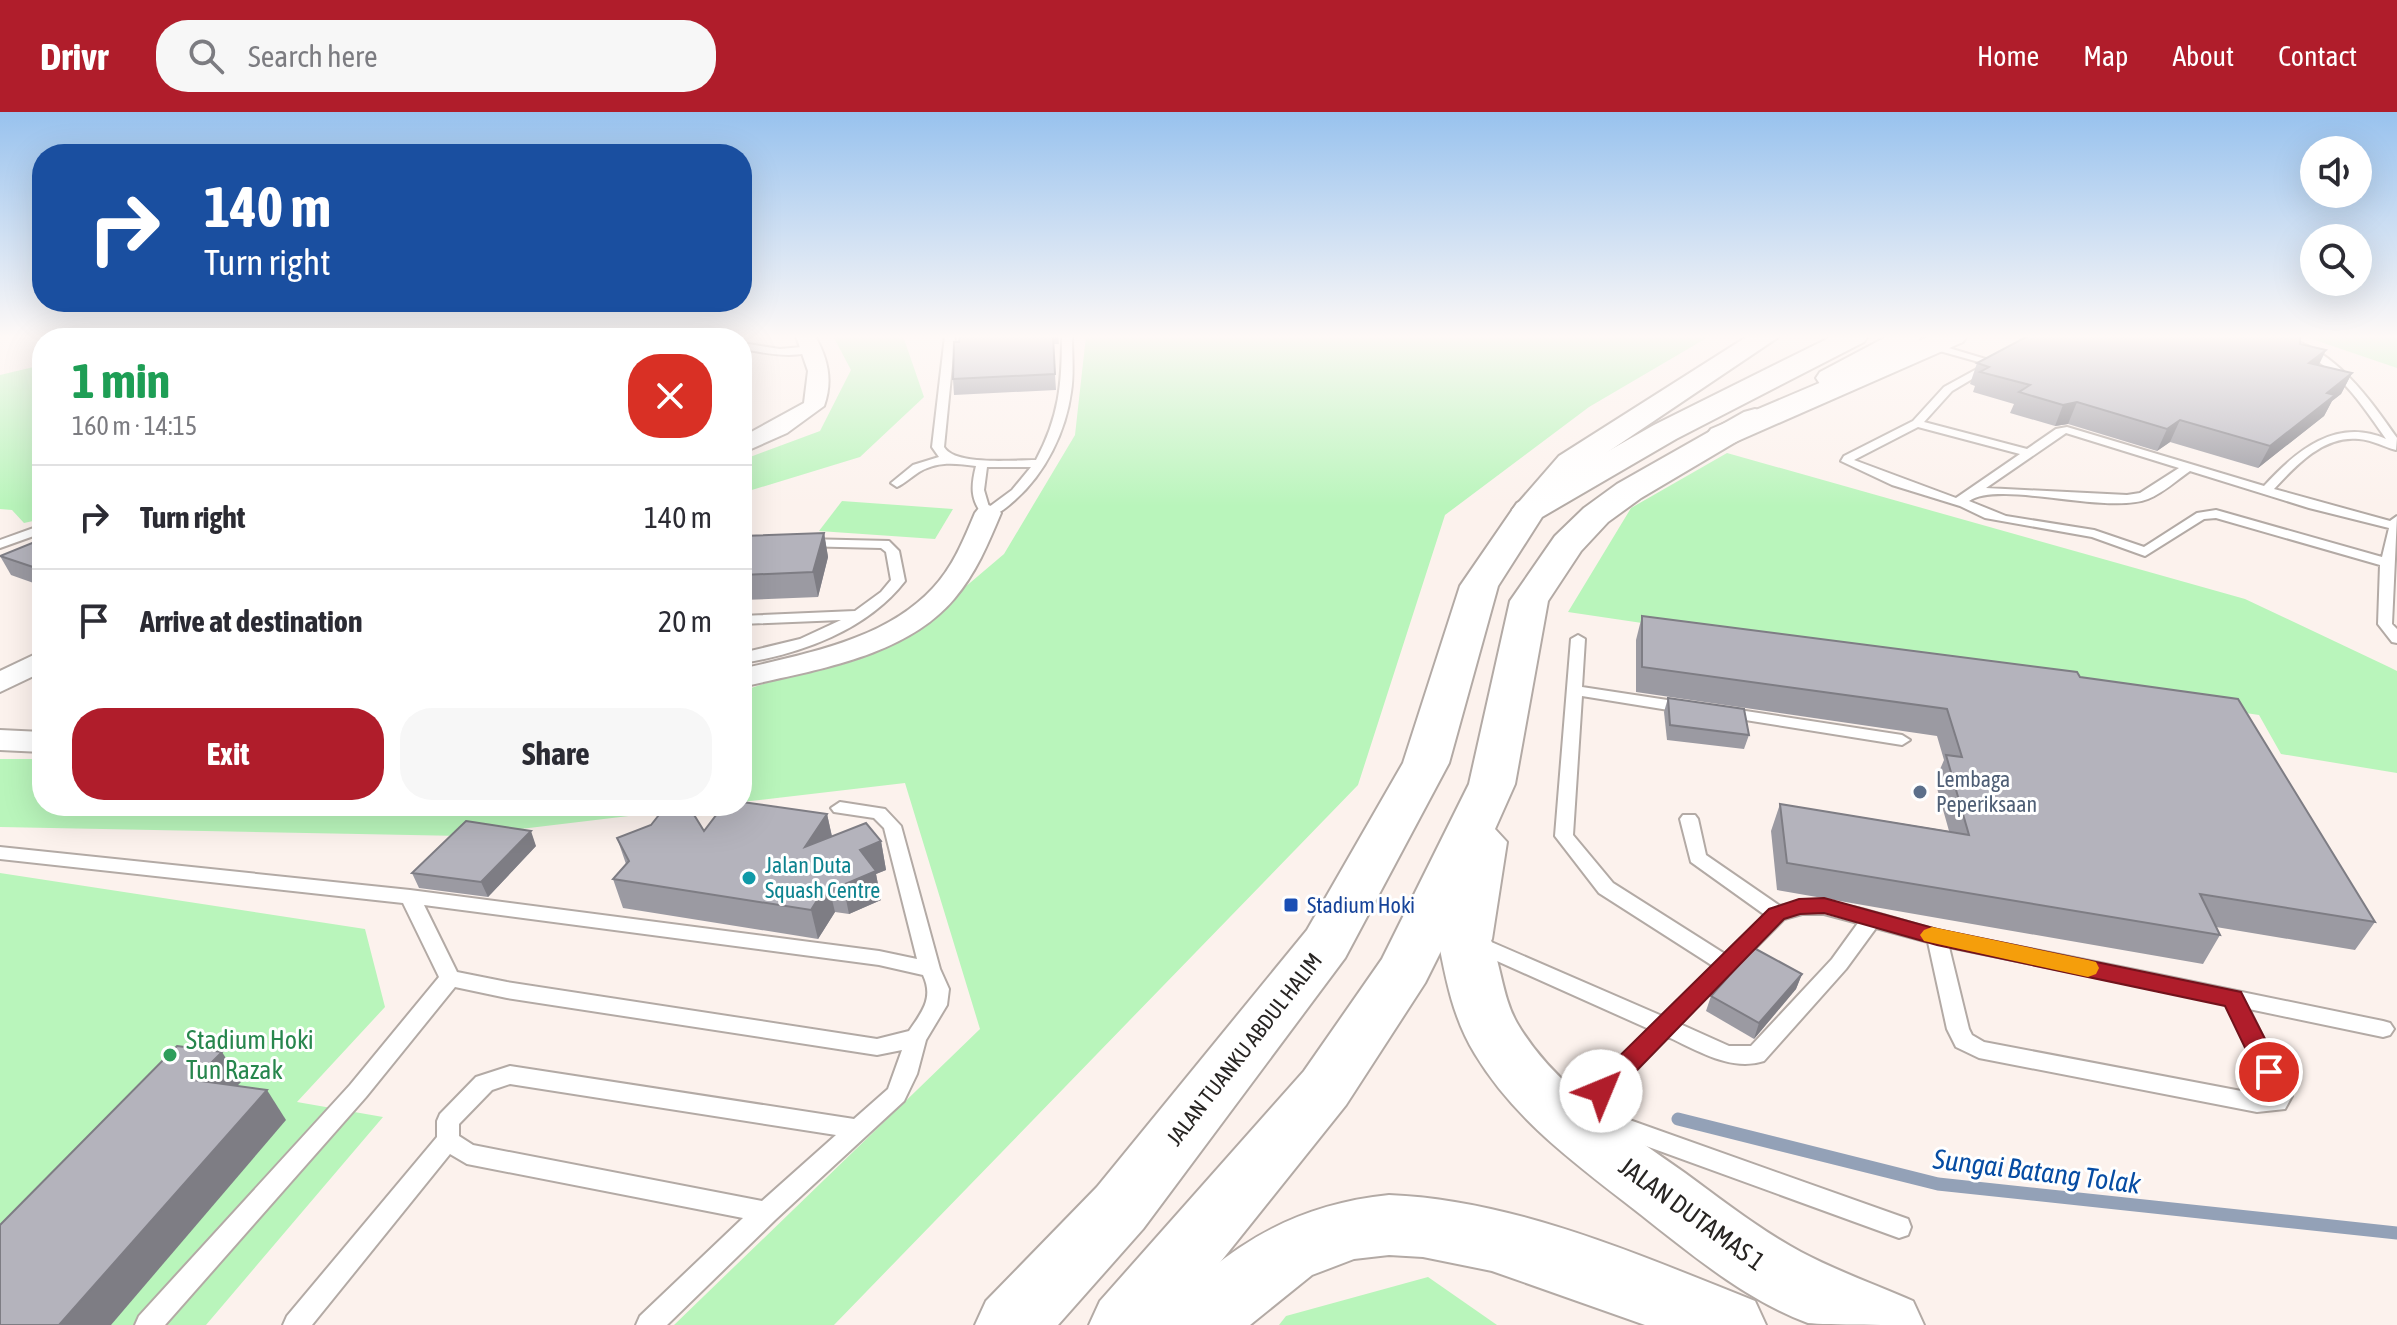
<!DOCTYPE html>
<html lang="en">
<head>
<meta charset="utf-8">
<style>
  :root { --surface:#fff; --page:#f7f7f7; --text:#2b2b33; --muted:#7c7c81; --line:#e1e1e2; --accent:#b01d2b }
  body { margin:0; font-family:"Asap Condensed",sans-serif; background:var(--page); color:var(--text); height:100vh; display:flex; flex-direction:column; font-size:30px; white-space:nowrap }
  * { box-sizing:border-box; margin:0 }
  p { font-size:26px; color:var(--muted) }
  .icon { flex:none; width:44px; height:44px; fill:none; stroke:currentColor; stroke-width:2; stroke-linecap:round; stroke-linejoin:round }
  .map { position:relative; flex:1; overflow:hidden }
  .panel { position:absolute; left:32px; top:216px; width:720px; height:488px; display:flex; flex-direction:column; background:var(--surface); border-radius:32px; box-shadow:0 8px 32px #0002 }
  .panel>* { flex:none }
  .hud { position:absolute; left:32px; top:32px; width:720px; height:168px; border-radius:32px; box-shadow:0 8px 32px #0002; background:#1a4fa0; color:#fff; overflow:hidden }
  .fabs { position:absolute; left:2300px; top:24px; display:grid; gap:16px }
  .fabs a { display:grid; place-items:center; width:72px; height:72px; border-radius:50%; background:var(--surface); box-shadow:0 8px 32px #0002; font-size:40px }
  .pin { position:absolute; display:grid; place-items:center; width:68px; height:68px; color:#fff; margin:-34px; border:4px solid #fff; border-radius:50%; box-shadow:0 2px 8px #0007 }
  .me { position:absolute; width:88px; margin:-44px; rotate:45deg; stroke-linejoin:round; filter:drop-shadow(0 0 6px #0008) }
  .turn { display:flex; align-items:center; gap:28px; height:168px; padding:0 40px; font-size:36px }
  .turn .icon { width:104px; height:104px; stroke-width:2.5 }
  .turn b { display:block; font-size:56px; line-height:68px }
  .round { display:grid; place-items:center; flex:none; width:84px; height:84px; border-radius:32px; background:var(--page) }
  .summary { display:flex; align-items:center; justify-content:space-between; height:136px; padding:0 40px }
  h1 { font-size:48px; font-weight:700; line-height:60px; color:#1e9e55 }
  .cta { display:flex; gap:16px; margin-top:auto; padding:16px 40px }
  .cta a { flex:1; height:92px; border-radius:32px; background:var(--accent); color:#fff; font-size:32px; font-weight:700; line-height:92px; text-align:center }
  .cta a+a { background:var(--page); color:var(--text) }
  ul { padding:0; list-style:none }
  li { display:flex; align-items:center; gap:24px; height:104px; padding:0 40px; border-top:2px solid var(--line) }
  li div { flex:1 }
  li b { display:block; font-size:30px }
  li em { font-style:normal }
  header { display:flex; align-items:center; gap:48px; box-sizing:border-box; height:112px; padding:0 40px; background:var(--accent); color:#fff }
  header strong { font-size:38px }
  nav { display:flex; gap:44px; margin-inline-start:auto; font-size:28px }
  .search { width:560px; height:72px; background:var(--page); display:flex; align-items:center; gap:20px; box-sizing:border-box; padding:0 28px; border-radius:32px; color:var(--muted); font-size:30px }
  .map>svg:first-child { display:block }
  .green { fill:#b9f5bb }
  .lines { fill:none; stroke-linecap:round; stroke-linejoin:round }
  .stream { stroke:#93a1b7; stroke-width:13 }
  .lane-casing { stroke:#b3aaa5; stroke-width:4 }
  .street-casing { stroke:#b3aaa5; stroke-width:4 }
  .secondary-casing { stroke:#b3aaa5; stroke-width:4 }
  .primary-casing { stroke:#b3aaa5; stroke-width:4 }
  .highway-casing { stroke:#b3aaa5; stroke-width:4 }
  .lane { fill:#fff; fill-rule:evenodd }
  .street { fill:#fff; fill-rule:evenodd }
  .secondary { fill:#fff; fill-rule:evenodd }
  .primary { fill:#fff; fill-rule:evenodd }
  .highway { fill:#fff; fill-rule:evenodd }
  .wall { fill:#9b9aa2 }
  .shaded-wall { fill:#7e7d84 }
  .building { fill:#b4b3bc; stroke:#7e7d84; stroke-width:2 }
  .route { fill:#b01d2b; stroke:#72131c; stroke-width:2 }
  .slow { fill:#f59e0b }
  .service-dot { fill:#5c6f8a; stroke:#fff; stroke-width:3 }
  .culture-dot { fill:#0f9aa8; stroke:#fff; stroke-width:3 }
  .transit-dot { fill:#1a4fb4; stroke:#fff; stroke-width:3 }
  .leisure-dot { fill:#2e9e5b; stroke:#fff; stroke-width:3 }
  .labels { text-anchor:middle; stroke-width:6; stroke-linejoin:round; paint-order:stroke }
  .service-label { font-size:22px; fill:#4e5e75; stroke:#fff; text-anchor:start }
  .culture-label { font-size:22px; fill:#0d838f; stroke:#fff; text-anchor:start }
  .transit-label { font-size:22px; fill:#164399; stroke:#fff; text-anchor:start }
  .street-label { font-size:22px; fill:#282523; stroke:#fff }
  .near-leisure-label { font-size:26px; fill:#27864d; stroke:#fff; text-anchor:start }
  .near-street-label { font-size:26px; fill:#282523; stroke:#fff }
  .near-water-label { font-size:28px; font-style:italic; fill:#064ca3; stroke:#fff }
</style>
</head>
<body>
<header>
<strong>Drivr</strong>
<div class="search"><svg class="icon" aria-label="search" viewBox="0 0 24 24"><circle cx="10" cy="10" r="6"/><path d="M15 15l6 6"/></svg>Search here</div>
<nav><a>Home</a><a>Map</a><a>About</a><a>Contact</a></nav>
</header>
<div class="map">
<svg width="2397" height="1213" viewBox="0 0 2397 1213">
  <rect width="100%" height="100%" fill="#fcf2ed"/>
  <g class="green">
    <polygon points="833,224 903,224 924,285 860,345 742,381 742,348 820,319 851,258"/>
    <polygon points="1086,224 1710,224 1589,295 1445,403 1358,673 834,1213 674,1213 980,917 905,671 742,690 742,579 905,526 1004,442 1075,323"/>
    <polygon points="2303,224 2397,224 2397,256"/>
    <polygon points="42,253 42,407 24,411 12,398 0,397 0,263"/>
    <polygon points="1727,341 2245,487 2389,555 2397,559 2397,661 2281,642 2259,603 1568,500 1631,396"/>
    <polygon points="842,389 953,397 935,427 819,419"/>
    <polygon points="0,647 42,647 42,694 712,694 463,724 0,715"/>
    <polygon points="0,761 365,817 385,895 297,990 383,1005 206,1213 0,1213"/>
    <polygon points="1428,1165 1497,1213 1279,1213 1286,1204"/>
  </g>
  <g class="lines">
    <polyline class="stream" points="1678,1007 1938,1072 2397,1121"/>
    <defs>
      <g id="lane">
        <rect x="299" y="224" width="10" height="2"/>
        <polygon points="478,224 502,224 477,226"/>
        <polygon points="711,224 724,224 725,226 713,226"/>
        <path d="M945,224H955L944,335C955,354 1014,348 1036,348C1059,305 1062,272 1062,224H1072C1072,243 1074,262 1071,280C1066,319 1045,362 1015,388C1006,396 996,405 984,404C970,388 971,374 976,354C955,351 937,349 919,360C911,365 905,371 897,375L891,371L913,353L939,345L932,335ZM987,355H1031L1012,378L989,395L984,378Z"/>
        <path d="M2266,224C2326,224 2366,282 2397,326L2396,338C2384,335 2373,328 2359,327C2324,323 2296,353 2274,377L2390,409L2397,404L2392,512L2397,517V531L2392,530L2378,512L2380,453L2216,406L2204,407L2145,444L2092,425L1985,406L1960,394L1892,373L1841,349L1844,344L1913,309L1944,275L1986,252L1929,236V232L1932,231L1999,251L1952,279L1924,310L2027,337L2056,317L2067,315L2264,374C2296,339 2336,305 2386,327C2365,297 2345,266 2313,246C2298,237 2281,233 2266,224ZM1918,315L2020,342L1956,386L1854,348ZM2066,321L2179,356L2140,381L2127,383L1986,376ZM2190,359L2309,396L2389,416L2382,445L2216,398L2197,401L2144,435L2094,418L2006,404L1969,389C1999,368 2108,403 2148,387C2163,381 2177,368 2190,359Z"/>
        <path d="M742,231L780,237L813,234L818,237C796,248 766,241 742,237Z"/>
        <polygon points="42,413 42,421 0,436 0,428"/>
        <path d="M804,427L889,429L899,439L905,469C867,518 801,542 742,551V541L800,527L841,508L742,512V504L855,499L881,480L891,468L886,440L881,436L799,434L797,431Z"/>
        <path d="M1578,523L1585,527L1582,575L1687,591L1695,596L1687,601L1582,584L1573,723L1613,771L1725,842L1765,803L1691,750L1680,707L1683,703H1695L1698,707L1706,743L1780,794C1834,779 1892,809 1946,820C2092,849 2237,879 2383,909L2390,911L2394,917L2390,923L2383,925L2249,897L2292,984L2285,997L2257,1000L1979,946L1956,935L1947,917L1928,830L1876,816L1846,857L1764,949C1731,960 1697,938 1668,925L1596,999L1607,1000L1908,1107L1911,1115L1908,1123L1899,1126L1591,1014L1588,1007L1576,1013L1568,1011L1565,1004L1568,997L1649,917L1468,836L1465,831L1468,826L1475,824L1482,826L1662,904L1713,854L1599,781L1555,724L1571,527ZM1802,802H1824L1858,811L1832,847L1751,934H1729L1680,912L1784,807ZM1949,835L2226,892L2269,982H2257L1984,930L1972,923L1969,917Z"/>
        <polygon points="1726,596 1902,623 1910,628 1902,633 1720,604 1718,601"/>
        <path d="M840,690L885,697L901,714L940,857L949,877L947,893L926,928L917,962L904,989L775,1108L667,1213H636L640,1204L743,1106L467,1052L450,1042L312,1213H283L287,1204L437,1025V1009L440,1002L476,965L510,954L854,1007L888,977L902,938L877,943L507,886L455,875L366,985L165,1213H135L139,1204L350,973L439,865L403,791L0,747V735L410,778L879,839L917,847L884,716L874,706L834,700L831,696ZM424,793L879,853L923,863C934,886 922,900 909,919L877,927L507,870L457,860ZM510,972L836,1023L762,1089L473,1033L459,1024V1012L492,978Z"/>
      </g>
      <g id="street">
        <path d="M796,224H815C828,247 833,269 824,294L787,321L742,341V325L804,291L808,259Z"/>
        <path d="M988,393L997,396L1001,401C988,432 976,461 954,487C904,546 812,558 742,575V557C807,541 885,528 933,476C953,455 964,427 975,401L979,396Z"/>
        <polygon points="42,539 42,560 0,580 0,559"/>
        <polygon points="0,618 42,620 42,640 0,638"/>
      </g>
      <g id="secondary">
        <path d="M1465,808L1484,813C1501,843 1500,881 1517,911C1555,976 1625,1018 1685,1061C1722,1088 1760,1118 1801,1140C1837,1159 1876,1173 1913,1189L1924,1213C1900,1213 1826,1213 1808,1211C1746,1188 1692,1143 1640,1102C1579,1054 1516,1010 1475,942C1453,906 1446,868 1438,827L1446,813Z"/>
        <path d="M1389,1083C1515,1088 1639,1143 1755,1189L1766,1213H1645L1492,1159L1423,1145L1389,1143L1354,1147L1312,1163L1250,1213H1162C1175,1184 1186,1178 1210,1158C1262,1114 1320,1090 1389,1083Z"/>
      </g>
      <g id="primary">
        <polygon points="1833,224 1868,224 1864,230 1676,327 1542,405 1498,474 1449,651 1345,846 1143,1117 1058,1213 975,1213 986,1189 1097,1075 1307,818 1403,651 1460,474 1517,391 1654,313"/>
        <polygon points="1888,224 1922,224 1918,230 1840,272 1830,275 1820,272 1816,266 1820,260"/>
        <polygon points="1755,297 1766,300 1770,306 1766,312 1641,386 1608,410 1581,439 1548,489 1515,672 1495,717 1507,730 1492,827 1484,841 1465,846 1446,841 1443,835 1425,871 1346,993 1170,1213 1089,1213 1100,1189 1304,959 1382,847 1469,672 1510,489 1555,424 1584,396 1617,372 1744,300"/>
      </g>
      <g id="highway">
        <polygon points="1748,224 1780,224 1581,358 1541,405 1529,408 1517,405 1512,398 1559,344"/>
        <polygon points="1930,224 1967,224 1963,230 1733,331 1722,333 1711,331 1706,324 1711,317"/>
      </g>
    </defs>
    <use href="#lane" class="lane-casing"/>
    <use href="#street" class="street-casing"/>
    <use href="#secondary" class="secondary-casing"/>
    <use href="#primary" class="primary-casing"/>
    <use href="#highway" class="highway-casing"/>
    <use href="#lane" class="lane"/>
    <use href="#street" class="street"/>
    <use href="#secondary" class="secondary"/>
    <use href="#primary" class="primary"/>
    <use href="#highway" class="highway"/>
  </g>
  <g class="wall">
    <polygon points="960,224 1058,224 1059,232 1053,232 1056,278 954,283 953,267"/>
    <polygon points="2300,232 2319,253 2352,261 2341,282 2332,289 2324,304 2258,356 2170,330 2157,339 2068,312 2055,314 2010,301 2014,292 1973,280 1975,274 1970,272 1977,251"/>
    <polygon points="824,421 828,445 818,485 742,488 742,424"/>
    <polygon points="42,427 42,474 11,463 0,444"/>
    <polygon points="1642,504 2080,565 2375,810 2355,838 2216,815 2220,823 2203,852 1777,778 1771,719 1780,692 1949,719 1935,669 1944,648 1937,624 1636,580 1636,528"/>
    <polygon points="1668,586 1749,623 1744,637 1667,628 1664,600"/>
    <polygon points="827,702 832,724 881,729 886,758 876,762 881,788 849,802 835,800 818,827 623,796 613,767 626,752 617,726 651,713 704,719"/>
    <polygon points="536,734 488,785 419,776 412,761"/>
    <polygon points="1802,862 1796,877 1754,927 1706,899 1711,884"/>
  </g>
  <g class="shaded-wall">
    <polygon points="2326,238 2316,259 2309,251"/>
    <polygon points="2352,261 2341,282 2332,289 2324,304 2258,356 2270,334 2327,281"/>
    <polygon points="2077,290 2068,312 2055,314 2063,293"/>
    <polygon points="2180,308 2170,330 2157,339 2167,317"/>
    <polygon points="824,421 828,445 818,485 813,460"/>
    <polygon points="827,702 833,730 805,735"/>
    <polygon points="531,719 536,734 488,785 481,770"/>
    <polygon points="881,729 886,758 876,762 881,788 849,802 843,773 860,738"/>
    <polygon points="828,771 835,800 818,827 811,798"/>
    <polygon points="1802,862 1796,877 1754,927 1759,911"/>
    <polygon points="222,940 241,970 215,998 194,968"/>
    <polygon points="267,978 286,1008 111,1213 59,1213"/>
  </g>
  <g class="building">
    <polygon points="203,224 268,224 269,226 201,226"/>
    <polygon points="355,224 425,224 425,226 354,226"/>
    <polygon points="960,224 1053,224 1055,262 953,267 954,230 959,230"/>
    <polygon points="2028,224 2300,224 2300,232 2326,238 2309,251 2352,261 2327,281 2335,283 2270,334 2180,308 2167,317 2077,290 2063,293 2019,280 2030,273 1980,260 1989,255 1977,251"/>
    <polygon points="824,421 813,460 742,463 742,424"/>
    <polygon points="42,427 42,458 0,444"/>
    <polygon points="1642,504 2077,560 2080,565 2238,587 2375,810 2200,782 2220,823 1787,751 1780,692 1969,723 1946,643 1962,645 1947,597 1642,555"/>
    <polygon points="1668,586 1744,597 1749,623 1670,613"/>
    <polygon points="742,690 827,702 805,735 866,711 881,729 860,738 876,759 843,773 828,771 811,798 613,767 629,749 617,726 651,713 666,694 691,698 704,719 723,694 742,694"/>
    <polygon points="466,709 531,719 481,770 412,761"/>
    <polygon points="1754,836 1802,862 1759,911 1711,884"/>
    <polygon points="177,934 222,940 194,968 267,978 59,1213 0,1213 0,1113"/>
  </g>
  <linearGradient id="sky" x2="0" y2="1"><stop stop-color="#98c2ee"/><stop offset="0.57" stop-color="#fef9f7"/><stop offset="1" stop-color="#fef9f7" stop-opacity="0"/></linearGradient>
  <rect width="2397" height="394" fill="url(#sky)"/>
  <polygon class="route" points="1824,786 1937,817 2241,880 2282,960 2278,967 2269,970 2260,967 2225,894 1937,833 1824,801 1800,802 1784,807 1610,986 1601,989 1592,986 1589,979 1592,971 1769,797 1799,787"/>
  <polygon class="slow" points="1932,815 2088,848 2096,850 2099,856 2096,862 2088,865 1924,829 1920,823 1924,818"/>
  <circle class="service-dot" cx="1920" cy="680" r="8"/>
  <circle class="culture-dot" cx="749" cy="766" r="8"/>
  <rect class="transit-dot" x="1283" y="785" width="16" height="16" rx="4"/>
  <circle class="leisure-dot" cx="170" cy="943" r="8"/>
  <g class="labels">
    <g class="service-label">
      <text x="1936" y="675">Lembaga<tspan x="1936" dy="25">Peperiksaan</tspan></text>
    </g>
    <g class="culture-label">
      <text x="765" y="761">Jalan Duta<tspan x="765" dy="25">Squash Centre</tspan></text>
    </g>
    <g class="transit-label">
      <text x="1307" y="801">Stadium Hoki</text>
    </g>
    <g class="street-label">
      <text transform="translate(1244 937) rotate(-52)" y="8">JALAN TUANKU ABDUL HALIM</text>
    </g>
    <g class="near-leisure-label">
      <text x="186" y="937">Stadium Hoki<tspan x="186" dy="30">Tun Razak</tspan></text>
    </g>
    <g class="near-street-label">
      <text transform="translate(1692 1102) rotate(36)" y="9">JALAN DUTAMAS 1</text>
    </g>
    <g class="near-water-label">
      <text transform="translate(2037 1059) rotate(7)" y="10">Sungai Batang Tolak</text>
    </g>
  </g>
</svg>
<div class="fabs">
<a><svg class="icon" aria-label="sound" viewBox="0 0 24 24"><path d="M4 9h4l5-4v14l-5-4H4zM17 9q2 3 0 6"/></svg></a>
<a><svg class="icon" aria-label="search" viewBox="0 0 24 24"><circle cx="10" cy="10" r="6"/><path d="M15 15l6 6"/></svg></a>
</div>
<div class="pin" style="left:2269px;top:960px;background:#d93025"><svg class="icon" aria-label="arrive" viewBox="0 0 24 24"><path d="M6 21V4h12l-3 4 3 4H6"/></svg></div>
<svg class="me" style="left:1601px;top:979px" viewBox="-20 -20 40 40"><circle r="19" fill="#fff"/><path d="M0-13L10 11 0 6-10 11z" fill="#b01d2b"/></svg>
<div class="hud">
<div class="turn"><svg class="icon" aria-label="right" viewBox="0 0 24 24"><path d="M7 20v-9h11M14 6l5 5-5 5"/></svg><div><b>140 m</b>Turn right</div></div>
</div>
<section class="panel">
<div class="summary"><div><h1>1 min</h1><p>160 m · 14:15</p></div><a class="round" style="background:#d93025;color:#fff"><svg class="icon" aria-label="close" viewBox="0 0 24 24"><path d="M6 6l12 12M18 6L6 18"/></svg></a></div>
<ul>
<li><svg class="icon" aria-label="right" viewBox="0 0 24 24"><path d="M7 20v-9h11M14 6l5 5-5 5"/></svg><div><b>Turn right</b></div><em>140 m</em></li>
<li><svg class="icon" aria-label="arrive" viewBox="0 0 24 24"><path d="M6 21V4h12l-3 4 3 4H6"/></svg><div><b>Arrive at destination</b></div><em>20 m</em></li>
</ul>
<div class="cta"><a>Exit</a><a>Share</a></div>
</section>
</div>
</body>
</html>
